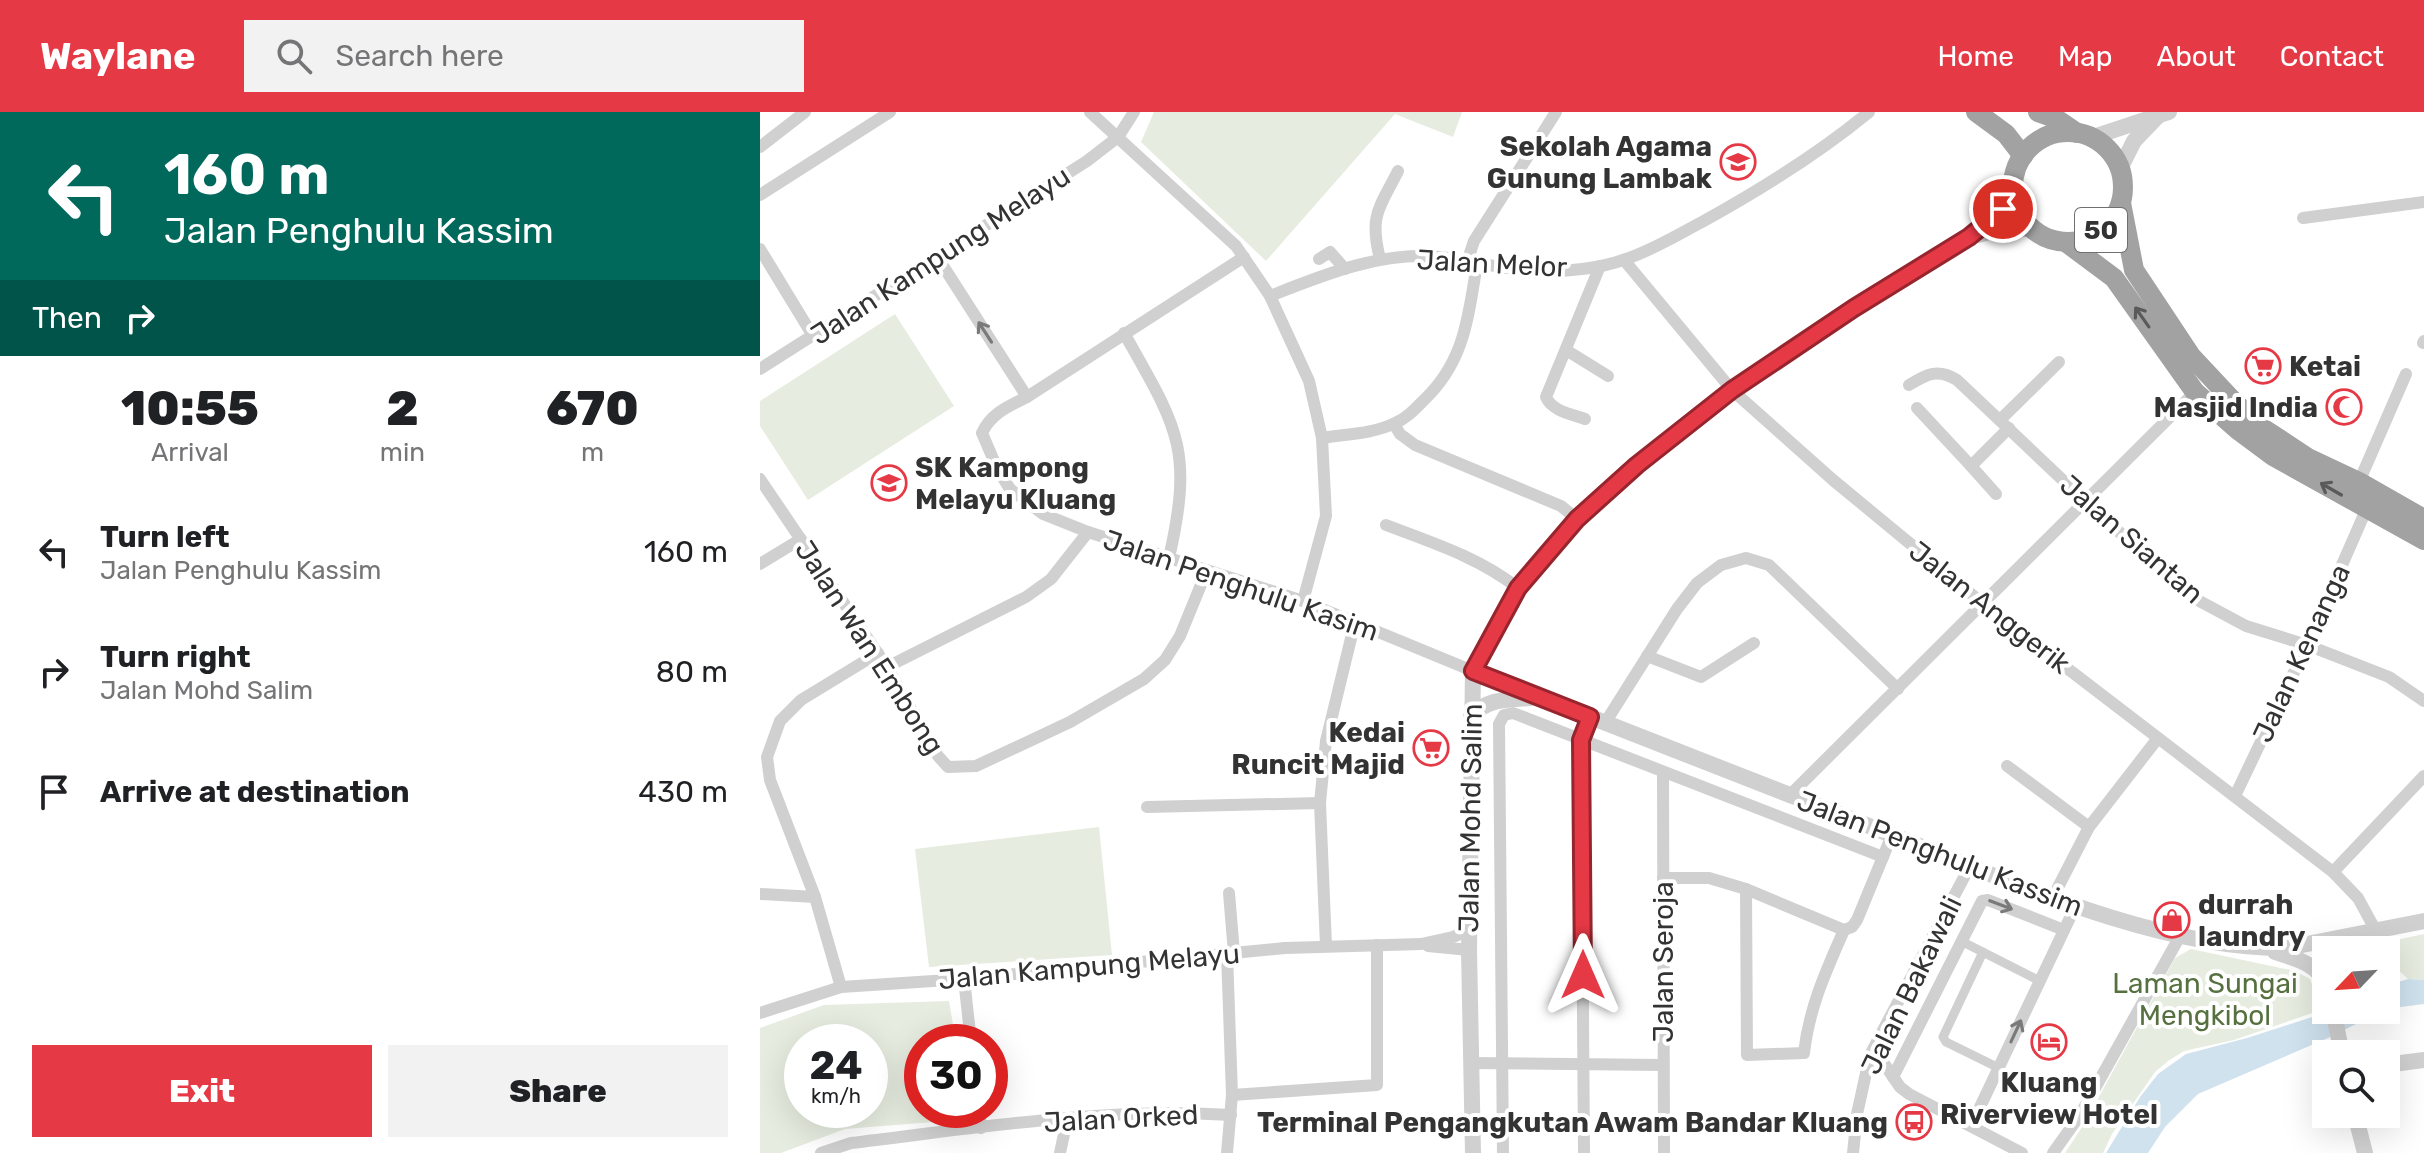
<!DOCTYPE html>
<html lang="en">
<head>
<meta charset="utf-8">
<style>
  :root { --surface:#fff; --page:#f2f2f2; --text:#202124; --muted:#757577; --accent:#e63946 }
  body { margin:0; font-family:Rubik,sans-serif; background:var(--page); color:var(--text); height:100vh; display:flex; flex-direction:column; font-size:30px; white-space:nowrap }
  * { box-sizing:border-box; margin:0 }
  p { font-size:26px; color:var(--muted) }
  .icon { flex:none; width:44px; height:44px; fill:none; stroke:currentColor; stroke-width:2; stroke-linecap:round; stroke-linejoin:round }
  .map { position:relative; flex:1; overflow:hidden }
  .drawer { display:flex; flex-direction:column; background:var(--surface); width:760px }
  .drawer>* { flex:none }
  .banner { background:#00695c; color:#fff; overflow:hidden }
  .needle { width:52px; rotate:245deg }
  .tools { position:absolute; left:1552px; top:824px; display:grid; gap:16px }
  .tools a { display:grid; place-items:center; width:88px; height:88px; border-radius:0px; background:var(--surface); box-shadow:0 8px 32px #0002; font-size:40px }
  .speed { position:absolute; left:24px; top:912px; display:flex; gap:16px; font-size:40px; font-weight:700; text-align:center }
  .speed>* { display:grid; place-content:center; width:104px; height:104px; border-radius:50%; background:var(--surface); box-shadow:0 8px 32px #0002; line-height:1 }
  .speed small { font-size:20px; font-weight:400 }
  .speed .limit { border:12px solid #d22; background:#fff; color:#111 }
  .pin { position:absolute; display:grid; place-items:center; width:68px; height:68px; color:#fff; margin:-34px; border:4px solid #fff; border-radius:50%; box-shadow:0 2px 8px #0007 }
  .me { position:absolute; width:88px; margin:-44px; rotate:0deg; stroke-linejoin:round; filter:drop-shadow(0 0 6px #0008) }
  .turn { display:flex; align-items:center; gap:28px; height:168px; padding:0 32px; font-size:36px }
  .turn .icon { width:104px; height:104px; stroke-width:2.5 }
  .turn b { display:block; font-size:56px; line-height:68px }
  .then { display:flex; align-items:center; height:76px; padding:0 32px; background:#0003; gap:16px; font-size:30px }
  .eta { display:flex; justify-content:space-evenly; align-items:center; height:136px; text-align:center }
  .eta b { font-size:48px; font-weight:800; line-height:56px }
  .cta { display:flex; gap:16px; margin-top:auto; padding:16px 32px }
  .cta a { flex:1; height:92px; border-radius:0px; background:var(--accent); color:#fff; font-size:32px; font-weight:800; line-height:92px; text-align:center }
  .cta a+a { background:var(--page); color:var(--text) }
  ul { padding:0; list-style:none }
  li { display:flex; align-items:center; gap:24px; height:120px; padding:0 32px }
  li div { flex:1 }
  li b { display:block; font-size:30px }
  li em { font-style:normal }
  header { display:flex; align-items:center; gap:48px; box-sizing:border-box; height:112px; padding:0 40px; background:var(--accent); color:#fff }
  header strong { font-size:38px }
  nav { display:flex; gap:44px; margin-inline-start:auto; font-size:28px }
  .search { width:560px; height:72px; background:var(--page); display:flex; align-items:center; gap:20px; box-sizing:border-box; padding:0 28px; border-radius:0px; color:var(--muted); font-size:30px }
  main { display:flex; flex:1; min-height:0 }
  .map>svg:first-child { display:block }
  .green { fill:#e6ecdf; fill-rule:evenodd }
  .water { fill:#cfe2ee }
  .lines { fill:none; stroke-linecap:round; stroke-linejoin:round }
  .pedestrian { stroke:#d0d0d0; stroke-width:9 }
  .minor { stroke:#d0d0d0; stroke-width:12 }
  .tertiary { stroke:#d0d0d0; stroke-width:16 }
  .trunk { stroke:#a2a2a2; stroke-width:20 }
  .oneway { stroke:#5a5a5a }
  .oneway2 { stroke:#7a7a7a }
  .route-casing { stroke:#96252e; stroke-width:20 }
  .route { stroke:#e63946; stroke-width:14 }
  .labels { text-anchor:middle; stroke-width:8; stroke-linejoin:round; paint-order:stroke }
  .shield { fill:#fff; stroke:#707070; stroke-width:2 }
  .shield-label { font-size:26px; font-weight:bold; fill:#333 }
  .poi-label { font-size:28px; font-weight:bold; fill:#333; stroke:#fff; text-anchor:end }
  .street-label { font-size:28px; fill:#333; stroke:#fff }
  .park-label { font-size:28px; fill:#56703f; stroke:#fff }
</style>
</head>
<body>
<header>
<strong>Waylane</strong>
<div class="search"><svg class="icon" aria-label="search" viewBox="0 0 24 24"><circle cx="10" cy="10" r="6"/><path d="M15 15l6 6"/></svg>Search here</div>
<nav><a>Home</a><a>Map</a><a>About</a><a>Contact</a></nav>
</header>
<main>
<section class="drawer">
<div class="banner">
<div class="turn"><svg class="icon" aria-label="left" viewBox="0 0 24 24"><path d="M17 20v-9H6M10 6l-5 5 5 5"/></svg><div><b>160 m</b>Jalan Penghulu Kassim</div></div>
<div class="then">Then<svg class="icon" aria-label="right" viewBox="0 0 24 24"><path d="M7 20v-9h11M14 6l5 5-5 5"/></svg></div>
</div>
<div class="eta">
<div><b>10:55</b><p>Arrival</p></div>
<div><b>2</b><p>min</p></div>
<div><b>670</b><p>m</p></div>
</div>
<ul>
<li><svg class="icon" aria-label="left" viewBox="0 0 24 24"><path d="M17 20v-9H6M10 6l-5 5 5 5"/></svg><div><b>Turn left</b><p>Jalan Penghulu Kassim</p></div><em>160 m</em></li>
<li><svg class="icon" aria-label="right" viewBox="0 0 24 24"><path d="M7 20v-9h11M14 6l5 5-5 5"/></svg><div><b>Turn right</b><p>Jalan Mohd Salim</p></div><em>80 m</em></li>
<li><svg class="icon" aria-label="arrive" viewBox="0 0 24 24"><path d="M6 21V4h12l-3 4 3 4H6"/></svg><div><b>Arrive at destination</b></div><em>430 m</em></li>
</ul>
<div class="cta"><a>Exit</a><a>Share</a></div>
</section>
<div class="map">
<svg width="1664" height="1041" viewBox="0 0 1664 1041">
  <rect width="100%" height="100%" fill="#fff"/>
  <g class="green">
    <polygon points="394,0 702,0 693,25 635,2 506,149 381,30"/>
    <polygon points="135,202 194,294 48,388 0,314 0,289"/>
    <polygon points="339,715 352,843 169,855 155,737"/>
    <polygon points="1664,822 1664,868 1648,867 1635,855 1631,829"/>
    <polygon points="1431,837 1535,859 1550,867 1561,898 1474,928 1424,939 1408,949 1395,960 1352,1022 1343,1041 1305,1041 1324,1012 1415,846"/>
    <path d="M189,889L196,930H162V998H209L210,1007L85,1017L21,1041H0V916L64,893ZM42,930H110V998H42Z"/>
  </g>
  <polygon class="water" points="1648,867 1664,868 1664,892 1633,896 1616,902 1568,926 1438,982 1405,1015 1388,1041 1346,1041 1380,985 1398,962 1426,942 1487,926 1574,898 1626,898 1626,874"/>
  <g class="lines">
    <g class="pedestrian">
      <polyline points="1201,829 1280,869"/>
      <polyline points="1223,840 1183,925 1186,930 1239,956"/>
    </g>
    <g class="minor">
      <polyline points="330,0 476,134 510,184 549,269 562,326 566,404 543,489"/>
      <polyline points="0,35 45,0"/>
      <polyline points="0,83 130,0"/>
      <polyline points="1543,106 1664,90"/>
      <polyline points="0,137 53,224"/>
      <path d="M484,145L267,285C249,294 231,301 222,321L237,356L250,377L283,402L328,420L543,489L713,559"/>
      <polyline points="178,146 267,285"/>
      <polyline points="559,147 570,140 585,157"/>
      <path d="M620,147C609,103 619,97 638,59"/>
      <polyline points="864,148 972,278 1073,368 1222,491 1573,760 1598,786 1616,819"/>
      <polyline points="707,150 714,129 796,0"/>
      <path d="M510,184C563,163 621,139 680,145C714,149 747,159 782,159C808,160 841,156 866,147C893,138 917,123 942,110C1000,78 1058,42 1109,0"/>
      <path d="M364,221C417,315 434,336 409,446"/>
      <polyline points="1663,231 1664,229"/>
      <polyline points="806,238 848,264"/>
      <polyline points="0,257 327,49 358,25 374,0"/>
      <path d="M1149,273C1167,262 1178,256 1197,268L1325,389L1430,484L1486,514L1547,533L1629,565L1664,589"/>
      <polyline points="1157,296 1211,354 1249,316"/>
      <path d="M825,307C811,302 792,299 786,285L840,154"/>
      <polyline points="1240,308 1299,250"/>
      <polyline points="634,312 640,322 655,333 801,394 817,407"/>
      <path d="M562,326C585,322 613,322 635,311C647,306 655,297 664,288C705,249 708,205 717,152"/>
      <polyline points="1211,354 1236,382"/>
      <polyline points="0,367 127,555 178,644 188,655 216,654 310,610 384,567 405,548 420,524 447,458"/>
      <polyline points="1599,370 1646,262"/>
      <path d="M626,413C673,431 718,445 758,476"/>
      <polyline points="0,452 41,427"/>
      <polyline points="887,544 941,565 994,531"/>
      <polyline points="127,555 266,485 291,467 328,420"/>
      <polyline points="845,611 917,497 937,471 961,453 986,446 1009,453 1138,577"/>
      <polyline points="1247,654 1329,715"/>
      <polyline points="903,660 904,1041"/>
      <polyline points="1030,683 1435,280"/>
      <polyline points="1475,684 1547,533 1606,398"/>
      <polyline points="387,695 560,691"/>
      <polyline points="1573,760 1664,664"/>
      <polyline points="903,766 949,766 986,777 1084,818 1092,815 1097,808 1132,723"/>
      <path d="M986,777L987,943L1044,941C1049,896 1066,859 1084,818"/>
      <polyline points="469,781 474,841"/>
      <polyline points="0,782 55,785"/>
      <polyline points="1293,785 1329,715 1398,626"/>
      <polyline points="566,834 560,691 566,629 595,510"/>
      <polyline points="668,834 709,838"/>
      <polyline points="467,842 472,983 467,1041"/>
      <polyline points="204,867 211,930"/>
      <polyline points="81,875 55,785 10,668 7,645 20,609 41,588 118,541"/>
      <polyline points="0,901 81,875 204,867 525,836 661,832 693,825 709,818"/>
      <polyline points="1114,937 1140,975 1149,982 1262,1041"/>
      <polyline points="710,951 902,953"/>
      <polyline points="1133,965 1222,789 1228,788 1304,818"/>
      <polyline points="472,983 617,973 617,833"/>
      <polyline points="219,998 221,1016"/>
      <polyline points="1211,1014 1316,793"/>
      <path d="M61,1041L91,1031C216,1016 345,995 471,1003"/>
      <polyline points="300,1041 307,1008"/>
      <polyline points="743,1041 739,612 744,603 753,601 1123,745"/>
      <polyline points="824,1041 821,628 830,605"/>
      <polyline points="1093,1041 1097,1002 1110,943 1210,754"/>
      <polyline points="1293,1041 1320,1003 1420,824"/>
    </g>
    <g class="tertiary">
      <polyline points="1330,26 1409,0"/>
      <polyline points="1360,57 1374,29 1398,4"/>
      <polyline points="1218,123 1240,117 1273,117"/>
      <path d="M713,559C853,614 992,668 1132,723C1249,769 1401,838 1527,836L1664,809"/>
      <path d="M711,604C729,586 746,588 770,586"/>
      <path d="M1515,840C1535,847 1557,851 1566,872"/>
      <polyline points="1573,898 1582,942"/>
      <polyline points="1626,953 1664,948"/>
      <polyline points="1595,1002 1605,1041"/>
      <polyline points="713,1041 709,838 713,559 758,476 817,407 877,353 972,278 1094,196 1236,106 1243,97 1254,73"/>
    </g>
    <g class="trunk">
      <polyline points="1216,0 1246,22 1263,44"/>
      <polyline points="1278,0 1295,6 1317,21"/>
      <circle cx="1308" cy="75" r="55"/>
      <polyline points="1361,91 1374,158 1431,244 1475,291 1504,317 1548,346 1599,370 1664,407"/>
      <polyline points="1307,131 1354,166 1435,280 1478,318 1513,344 1664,428"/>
    </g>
  </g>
  <defs><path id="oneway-shaft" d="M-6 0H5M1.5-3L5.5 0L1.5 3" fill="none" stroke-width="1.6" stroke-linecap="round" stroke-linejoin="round" transform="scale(2)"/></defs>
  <g class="oneway">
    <use href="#oneway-shaft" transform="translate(1382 205) rotate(-125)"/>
    <use href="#oneway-shaft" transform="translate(1571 377) rotate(-150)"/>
  </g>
  <g class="oneway2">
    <use href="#oneway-shaft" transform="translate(225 220) rotate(-123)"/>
    <use href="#oneway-shaft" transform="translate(1241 793) rotate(21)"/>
    <use href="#oneway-shaft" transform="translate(1256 919) rotate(-65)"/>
  </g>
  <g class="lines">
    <defs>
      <polyline id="route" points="823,863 821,628 830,605 713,559 758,476 817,407 877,353 972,278 1094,196 1209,125 1243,97"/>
    </defs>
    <use href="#route" class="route-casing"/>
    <use href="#route" class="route"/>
  </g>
  <defs>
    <symbol id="school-ring" viewBox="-11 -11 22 22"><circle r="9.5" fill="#fff" stroke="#e63946" stroke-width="1.5"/><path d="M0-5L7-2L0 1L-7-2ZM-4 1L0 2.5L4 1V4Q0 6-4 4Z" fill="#e63946"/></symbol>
    <symbol id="supermarket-ring" viewBox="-11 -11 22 22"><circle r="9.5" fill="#fff" stroke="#e63946" stroke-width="1.5"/><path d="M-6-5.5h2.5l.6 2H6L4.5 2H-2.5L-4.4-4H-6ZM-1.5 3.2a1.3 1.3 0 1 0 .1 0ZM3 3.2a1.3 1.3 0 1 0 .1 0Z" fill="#e63946"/></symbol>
    <symbol id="mosque-ring" viewBox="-11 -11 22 22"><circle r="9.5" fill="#fff" stroke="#e63946" stroke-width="1.5"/><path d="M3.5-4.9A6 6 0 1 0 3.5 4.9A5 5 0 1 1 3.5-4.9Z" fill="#e63946"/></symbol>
    <symbol id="shop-ring" viewBox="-11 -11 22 22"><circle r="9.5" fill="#fff" stroke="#e63946" stroke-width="1.5"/><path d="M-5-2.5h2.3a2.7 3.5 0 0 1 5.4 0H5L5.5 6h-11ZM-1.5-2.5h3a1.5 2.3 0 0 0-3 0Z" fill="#e63946"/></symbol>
    <symbol id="hotel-ring" viewBox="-11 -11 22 22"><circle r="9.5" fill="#fff" stroke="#e63946" stroke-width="1.5"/><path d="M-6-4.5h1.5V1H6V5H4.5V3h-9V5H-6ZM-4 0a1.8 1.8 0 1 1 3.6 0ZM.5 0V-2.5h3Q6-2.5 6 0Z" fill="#e63946"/></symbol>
    <symbol id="bus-ring" viewBox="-11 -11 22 22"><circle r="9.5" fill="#fff" stroke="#e63946" stroke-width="1.5"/><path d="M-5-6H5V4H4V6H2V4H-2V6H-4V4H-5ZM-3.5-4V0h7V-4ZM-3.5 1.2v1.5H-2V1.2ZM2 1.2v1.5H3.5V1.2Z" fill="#e63946"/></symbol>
  </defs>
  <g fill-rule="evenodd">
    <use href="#school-ring" x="958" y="30" width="40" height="40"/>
    <use href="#supermarket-ring" x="1483" y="234" width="40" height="40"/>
    <use href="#mosque-ring" x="1564" y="275" width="40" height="40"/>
    <use href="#school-ring" x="109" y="351" width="40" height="40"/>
    <use href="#supermarket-ring" x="651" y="616" width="40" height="40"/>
    <use href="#shop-ring" x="1392" y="788" width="40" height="40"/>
    <use href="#hotel-ring" x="1269" y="910" width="40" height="40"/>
    <use href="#bus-ring" x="1134" y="990" width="40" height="40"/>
  </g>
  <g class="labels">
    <rect class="shield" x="1315" y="96" width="52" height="44" rx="6"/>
    <g class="shield-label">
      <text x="1341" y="127">50</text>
    </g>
    <g class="poi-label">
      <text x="952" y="44">Sekolah Agama<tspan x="952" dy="32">Gunung Lambak</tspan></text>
      <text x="1529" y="264" text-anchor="start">Ketai</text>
      <text x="1558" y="305">Masjid India</text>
      <text x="155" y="365" text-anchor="start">SK Kampong<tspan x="155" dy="32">Melayu Kluang</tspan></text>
      <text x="645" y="630">Kedai<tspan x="645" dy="32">Runcit Majid</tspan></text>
      <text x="1438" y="802" text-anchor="start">durrah<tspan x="1438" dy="32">laundry</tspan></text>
      <text x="1289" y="980" text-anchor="middle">Kluang<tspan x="1289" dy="32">Riverview Hotel</tspan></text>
      <text x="1128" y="1020">Terminal Pengangkutan Awam Bandar Kluang</text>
    </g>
    <g class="street-label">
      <text transform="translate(180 143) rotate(-33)" y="10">Jalan Kampung Melayu</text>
      <text transform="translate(732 151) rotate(3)" y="10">Jalan Melor</text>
      <text transform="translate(1372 427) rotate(41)" y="10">Jalan Siantan</text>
      <text transform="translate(481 473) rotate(19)" y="10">Jalan Penghulu Kasim</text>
      <text transform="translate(1230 495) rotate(38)" y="10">Jalan Anggerik</text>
      <text transform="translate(110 535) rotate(57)" y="10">Jalan Wan Embong</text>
      <text transform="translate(1541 541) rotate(-65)" y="10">Jalan Kenanga</text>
      <text transform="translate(710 706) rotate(-89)" y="10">Jalan Mohd Salim</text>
      <text transform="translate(1180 741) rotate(21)" y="10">Jalan Penghulu Kassim</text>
      <text transform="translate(903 850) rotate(-90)" y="10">Jalan Seroja</text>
      <text transform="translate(329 854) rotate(-5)" y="10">Jalan Kampung Melayu</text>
      <text transform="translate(1151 873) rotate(-64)" y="10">Jalan Bakawali</text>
      <text transform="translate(361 1006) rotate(-3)" y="10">Jalan Orked</text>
    </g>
    <g class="park-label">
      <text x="1445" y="881">Laman Sungai<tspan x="1445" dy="32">Mengkibol</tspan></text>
    </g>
  </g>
</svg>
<div class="tools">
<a><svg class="needle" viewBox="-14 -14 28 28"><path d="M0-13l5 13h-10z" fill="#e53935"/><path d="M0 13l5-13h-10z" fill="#757577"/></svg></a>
<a><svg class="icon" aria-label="search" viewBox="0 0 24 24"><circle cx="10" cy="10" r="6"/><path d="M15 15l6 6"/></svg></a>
</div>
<div class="speed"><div>24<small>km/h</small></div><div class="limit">30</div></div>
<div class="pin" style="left:1243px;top:97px;background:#d93025"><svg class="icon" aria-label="arrive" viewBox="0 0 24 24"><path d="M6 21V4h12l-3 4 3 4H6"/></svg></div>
<svg class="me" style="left:823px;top:863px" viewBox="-20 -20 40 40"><path d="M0-17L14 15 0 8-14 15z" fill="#e63946" stroke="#fff" stroke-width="4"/></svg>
</div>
</main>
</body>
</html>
